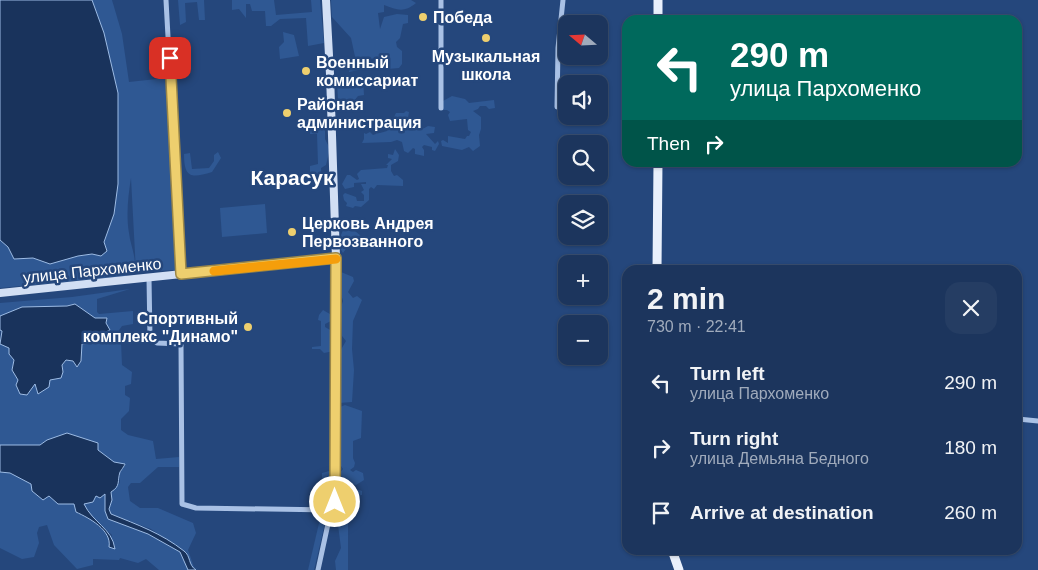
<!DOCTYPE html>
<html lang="en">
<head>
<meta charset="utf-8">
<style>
  :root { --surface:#1c355d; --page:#253d63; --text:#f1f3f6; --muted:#a0abbc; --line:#3a5072 }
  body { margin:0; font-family:Arial,sans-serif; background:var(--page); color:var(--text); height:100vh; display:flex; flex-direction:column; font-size:19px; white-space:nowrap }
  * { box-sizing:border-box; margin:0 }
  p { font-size:16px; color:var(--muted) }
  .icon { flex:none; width:28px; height:28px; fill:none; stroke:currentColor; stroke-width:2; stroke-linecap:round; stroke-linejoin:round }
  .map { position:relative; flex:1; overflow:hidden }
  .sheet { position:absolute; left:622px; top:265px; width:400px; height:290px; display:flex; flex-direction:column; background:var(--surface); border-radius:15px; box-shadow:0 1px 4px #0004,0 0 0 1px var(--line) }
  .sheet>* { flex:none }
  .banner { position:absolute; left:622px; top:15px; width:400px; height:152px; border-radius:15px; box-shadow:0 1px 4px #0004,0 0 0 1px var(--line); background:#00695c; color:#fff; overflow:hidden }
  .needle { width:32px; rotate:289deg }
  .buttons { position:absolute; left:558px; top:15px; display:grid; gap:10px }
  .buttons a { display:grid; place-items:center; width:50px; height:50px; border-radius:10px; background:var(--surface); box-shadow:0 1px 4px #0004,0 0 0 1px var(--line); font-size:25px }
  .pin { position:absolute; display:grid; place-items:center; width:42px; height:42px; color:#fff; margin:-21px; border-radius:10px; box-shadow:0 2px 8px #0006 }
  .me { position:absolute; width:55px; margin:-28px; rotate:0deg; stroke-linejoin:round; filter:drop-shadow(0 0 4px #0008) }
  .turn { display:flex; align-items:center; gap:18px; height:105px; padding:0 25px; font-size:22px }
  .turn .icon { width:65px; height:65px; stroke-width:2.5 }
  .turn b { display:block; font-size:35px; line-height:42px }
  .then { display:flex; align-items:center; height:48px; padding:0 25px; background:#0003; gap:10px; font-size:19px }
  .round { display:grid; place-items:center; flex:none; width:52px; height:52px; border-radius:15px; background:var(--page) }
  .headline { display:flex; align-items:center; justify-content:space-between; height:85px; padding:0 25px }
  h1 { font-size:30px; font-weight:800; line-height:38px }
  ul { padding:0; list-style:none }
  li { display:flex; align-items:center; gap:15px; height:65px; padding:0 25px }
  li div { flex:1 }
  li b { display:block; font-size:19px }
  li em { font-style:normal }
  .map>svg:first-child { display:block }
  .green { fill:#2f5893 }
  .water { fill:#19335c; stroke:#9dbce5 }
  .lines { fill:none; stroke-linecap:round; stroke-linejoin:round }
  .street { stroke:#a9c1e5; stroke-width:5 }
  .secondary { stroke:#d2dff4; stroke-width:8 }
  .primary { stroke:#e9f0fc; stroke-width:9 }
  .route-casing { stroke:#9b8748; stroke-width:12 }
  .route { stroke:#eecf6e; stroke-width:9 }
  .slow { stroke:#f59e0b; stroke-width:9 }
  .poi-dot { fill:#eecf6e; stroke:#25477c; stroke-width:2 }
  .labels { text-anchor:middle; stroke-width:5; stroke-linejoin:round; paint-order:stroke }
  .poi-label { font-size:16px; font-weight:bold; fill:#fff; stroke:#25477c; text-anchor:start }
  .street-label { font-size:16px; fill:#fff; stroke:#25477c }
  .district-label { font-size:21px; font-weight:bold; fill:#fff; stroke:#25477c }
</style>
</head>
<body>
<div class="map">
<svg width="1038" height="570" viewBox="0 0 1038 570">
  <rect width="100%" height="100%" fill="#25477c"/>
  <g class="green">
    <path d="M92,0H112L122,34L129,82L166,78L175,270L136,272L131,178C128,196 126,216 129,233C130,244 137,258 134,268C132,273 129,274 125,276L0,288V240L8,247L14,259L33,258L50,264L78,256L92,254L101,256L104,242L114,214L118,184V93L104,33Z"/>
    <polygon points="178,0 204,0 205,20 199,20 197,2 185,3 186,22 180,25"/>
    <polygon points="232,0 274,0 276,15 312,12 311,0 320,0 324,43 308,46 306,18 280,19 271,26 266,26 265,11 252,11 250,4 246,4 246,18 239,9 232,10"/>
    <path d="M331,0H411L416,3C404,13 397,10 384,5V12L378,13L380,29L384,17L397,14L408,15V23L403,24L400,38L396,42L397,47L402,51V64L399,68L387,69L383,67V57L363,60V69L349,72V63L356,61L351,38L332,17Z"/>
    <polygon points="283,32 294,35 299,56 280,59 279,47 284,42"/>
    <polygon points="356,78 363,80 364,95 358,96 354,101 356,104 363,107 347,108 347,101 338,101 337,81"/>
    <polygon points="452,96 465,99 469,103 494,100 495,108 489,109 486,106 480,106 478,109 473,111 481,117 481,129 479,135 480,146 473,151 469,147 462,150 442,146 441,141 443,140 448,143 448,136 465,139 467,136 469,136 471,132 468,130 467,119 450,121 448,115 450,112 447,110 441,110 443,101"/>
    <path d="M406,111L409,112L408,118C413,128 419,132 428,126L435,127L434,133L426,134L435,144L438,141L439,144L435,151L432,150V147L424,145L422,147L424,150V156L415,154V149L413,148L408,153L404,151L402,142L397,140L391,142L362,143L364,139V133L366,134L370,132L373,135L376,134L375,131L380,133L387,131L389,124L384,123L383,119L388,117L393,119L396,113H404Z"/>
    <polygon points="313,119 325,120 325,139 330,149 326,165 321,168 322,184 310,184 310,166 318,164 317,134 310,134 309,129"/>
    <polygon points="395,149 399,155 398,161 391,165 391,171 394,176 397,175 403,180 403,186 377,185 374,189 371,187 369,189 369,200 361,207 355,206 353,208 346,206 347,203 344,200 343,195 345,193 356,197 357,201 364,201 364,195 361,192 364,190 361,184 366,184 366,182 354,183 354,187 345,189 342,184 347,175 350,175 357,180 359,179 357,174 361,170 387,168 388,165 386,165 392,159 388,158 388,154 393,155"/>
    <path d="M218,152L221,158L212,172C192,178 184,179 184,154L190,153L192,169L209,168L214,161V155Z"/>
    <polygon points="265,204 267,233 222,237 220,208"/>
    <polygon points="345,226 349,231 355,231 361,236 361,241 353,246 348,246 343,253 340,248 343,243 341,235"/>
    <polygon points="341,272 353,277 354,281 348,292 353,298 357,296 362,300 353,321 352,349 354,370 352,402 339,403 338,363 339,353 346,341 342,336 340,310 343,301 339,287 338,275"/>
    <polygon points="130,289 97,299 97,312 99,314 133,311 133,324 122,326 117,333 121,342 122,365 132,372 131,384 125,386 125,395 130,398 129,411 121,419 121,430 128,435 153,441 156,459 179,457 179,467 158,467 140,483 131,483 128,487 130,501 140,508 158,508 193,523 196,533 188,550 194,567 199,570 192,567 187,553 151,529 111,514 109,509 112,500 111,491 120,483 120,472 125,465 114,462 98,450 98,443 67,433 47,440 40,445 0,445 0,344 10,348 14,360 12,370 18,380 35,383 38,393 49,380 63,372 62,365 66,360 73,361 77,367 81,361 82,344 95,318 75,304 0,316 0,303 72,297"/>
    <polygon points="323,310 335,317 335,325 331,321 325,324 325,327 332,331 334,351 324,353 320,349 312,349 312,347 321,346 321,321 318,320 319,315"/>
    <path d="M345,405L362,411L361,438L353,441V458L355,463L354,467L350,470L353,472L356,470L363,473L364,480L356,485L350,484V487L362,491V495L340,497C334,486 335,479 343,469L339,463L341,456L338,450L340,407Z"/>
    <polygon points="333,470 334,485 332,491 335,493 333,502 329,501 321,505 320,501 322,499 322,473"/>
    <path d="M0,472L9,473L32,484V491L43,499L49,496L58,504H74L76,512C88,518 106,528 110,541L112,535L88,513L84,504L93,502L96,496L106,494L105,511L108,519L148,534L180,552L188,570H159L146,559L138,563L120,558L119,560L93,559V565L77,569L54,545L47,525L39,527L37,533L39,543L34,557L22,559L0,548Z"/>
    <polygon points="348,506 348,570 336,570 335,561 341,548 338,525 341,524 342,519 335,519 336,507"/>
    <polygon points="320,519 326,519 314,570 308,570"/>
  </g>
  <g class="water">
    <polygon points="0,0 92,0 104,33 118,93 118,184 114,214 104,242 107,251 101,256 92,254 78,256 50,264 33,258 14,259 8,247 0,240"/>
    <polygon points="75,304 95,318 107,318 106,323 110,330 96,337 93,343 82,344 81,361 77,367 73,361 66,360 62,365 63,372 61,378 50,380 49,387 38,394 35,384 27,395 20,394 16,385 18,380 12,370 14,360 9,354 9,348 0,344 2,331 0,330 0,316 22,307 67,306"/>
    <path d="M67,433L98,443V450L114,462L125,464C125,465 120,472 120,472C117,481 121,486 111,492L112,500L109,509L111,514C138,525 161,533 184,551C191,556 188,565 196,570H188L180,552L148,534L108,519L105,511V494L100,498L96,496L93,502L84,504C93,523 112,528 115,549L109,547C112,530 89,518 76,512L74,504H58L49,496L43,500L32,491L31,484L10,473L0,472V445H40L47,440Z"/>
  </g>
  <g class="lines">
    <g class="street">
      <polyline points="166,0 181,274"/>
      <polyline points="557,107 558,48 563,0"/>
      <polyline points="441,108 441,0"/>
      <polyline points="149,278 150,338 157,343 181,344 182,504 196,508 331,510"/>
      <polyline points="1018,419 1038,421"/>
      <polyline points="318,570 331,510 335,503 336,258"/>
    </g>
    <polyline class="secondary" points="0,293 336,258 330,74 326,0"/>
    <g class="primary">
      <polyline points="658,20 658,0"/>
      <polyline points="657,270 658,162"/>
      <polyline points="672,550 679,570"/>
    </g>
  </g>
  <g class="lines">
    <defs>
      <polyline id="route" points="170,58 181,274 336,258 335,502"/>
    </defs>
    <use href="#route" class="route-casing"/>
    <use href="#route" class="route"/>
    <polyline class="slow" points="214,271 336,259"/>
  </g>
  <g class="poi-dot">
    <circle cx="423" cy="17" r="5"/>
    <circle cx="486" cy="38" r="5"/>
    <circle cx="306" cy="71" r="5"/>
    <circle cx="287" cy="113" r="5"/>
    <circle cx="292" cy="232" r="5"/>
    <circle cx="248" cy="327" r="5"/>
  </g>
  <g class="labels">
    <g class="poi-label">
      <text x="433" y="23">Победа</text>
      <text x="486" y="62" text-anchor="middle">Музыкальная<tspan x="486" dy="18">школа</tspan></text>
      <text x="316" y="68">Военный<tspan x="316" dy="18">комиссариат</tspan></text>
      <text x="297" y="110">Районая<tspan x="297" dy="18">администрация</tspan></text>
      <text x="302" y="229">Церковь Андрея<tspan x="302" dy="18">Первозванного</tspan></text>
      <text x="238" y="324" text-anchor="end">Спортивный<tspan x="238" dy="18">комплекс "Динамо"</tspan></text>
    </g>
    <g class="street-label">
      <text transform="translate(92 270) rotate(-6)" y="6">улица Пархоменко</text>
    </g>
    <g class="district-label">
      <text x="292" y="185">Карасук</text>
    </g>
  </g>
</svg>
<div class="buttons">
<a><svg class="needle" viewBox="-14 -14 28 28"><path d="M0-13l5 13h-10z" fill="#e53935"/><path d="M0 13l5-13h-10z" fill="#a0abbc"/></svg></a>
<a><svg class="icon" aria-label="sound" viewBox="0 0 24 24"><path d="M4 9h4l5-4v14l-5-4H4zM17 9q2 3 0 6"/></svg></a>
<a><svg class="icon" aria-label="search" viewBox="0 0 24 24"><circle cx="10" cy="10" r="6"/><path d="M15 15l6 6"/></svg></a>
<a><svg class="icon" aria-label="layers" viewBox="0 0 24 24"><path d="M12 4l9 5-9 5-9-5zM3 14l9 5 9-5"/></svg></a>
<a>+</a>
<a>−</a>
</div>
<div class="pin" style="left:170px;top:58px;background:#d93025"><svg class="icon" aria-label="arrive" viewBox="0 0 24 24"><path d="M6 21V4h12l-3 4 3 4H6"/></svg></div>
<svg class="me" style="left:335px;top:502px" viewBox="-20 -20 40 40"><circle r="17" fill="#eecf6e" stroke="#fff" stroke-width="3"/><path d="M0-11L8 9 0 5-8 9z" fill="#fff"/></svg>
<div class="banner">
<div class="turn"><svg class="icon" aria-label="left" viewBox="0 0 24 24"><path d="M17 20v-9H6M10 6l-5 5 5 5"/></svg><div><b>290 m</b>улица Пархоменко</div></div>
<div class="then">Then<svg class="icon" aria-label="right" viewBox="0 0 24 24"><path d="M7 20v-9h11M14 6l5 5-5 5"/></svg></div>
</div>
<section class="sheet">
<div class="headline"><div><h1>2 min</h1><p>730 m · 22:41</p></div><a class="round"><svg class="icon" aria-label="close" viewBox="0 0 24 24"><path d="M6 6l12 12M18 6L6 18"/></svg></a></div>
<ul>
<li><svg class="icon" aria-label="left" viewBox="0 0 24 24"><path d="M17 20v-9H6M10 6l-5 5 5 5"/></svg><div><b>Turn left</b><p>улица Пархоменко</p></div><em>290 m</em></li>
<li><svg class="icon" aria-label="right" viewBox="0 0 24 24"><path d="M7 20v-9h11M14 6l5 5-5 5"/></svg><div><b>Turn right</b><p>улица Демьяна Бедного</p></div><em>180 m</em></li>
<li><svg class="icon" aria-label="arrive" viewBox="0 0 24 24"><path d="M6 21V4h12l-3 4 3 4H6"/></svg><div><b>Arrive at destination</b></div><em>260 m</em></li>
</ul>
</section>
</div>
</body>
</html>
